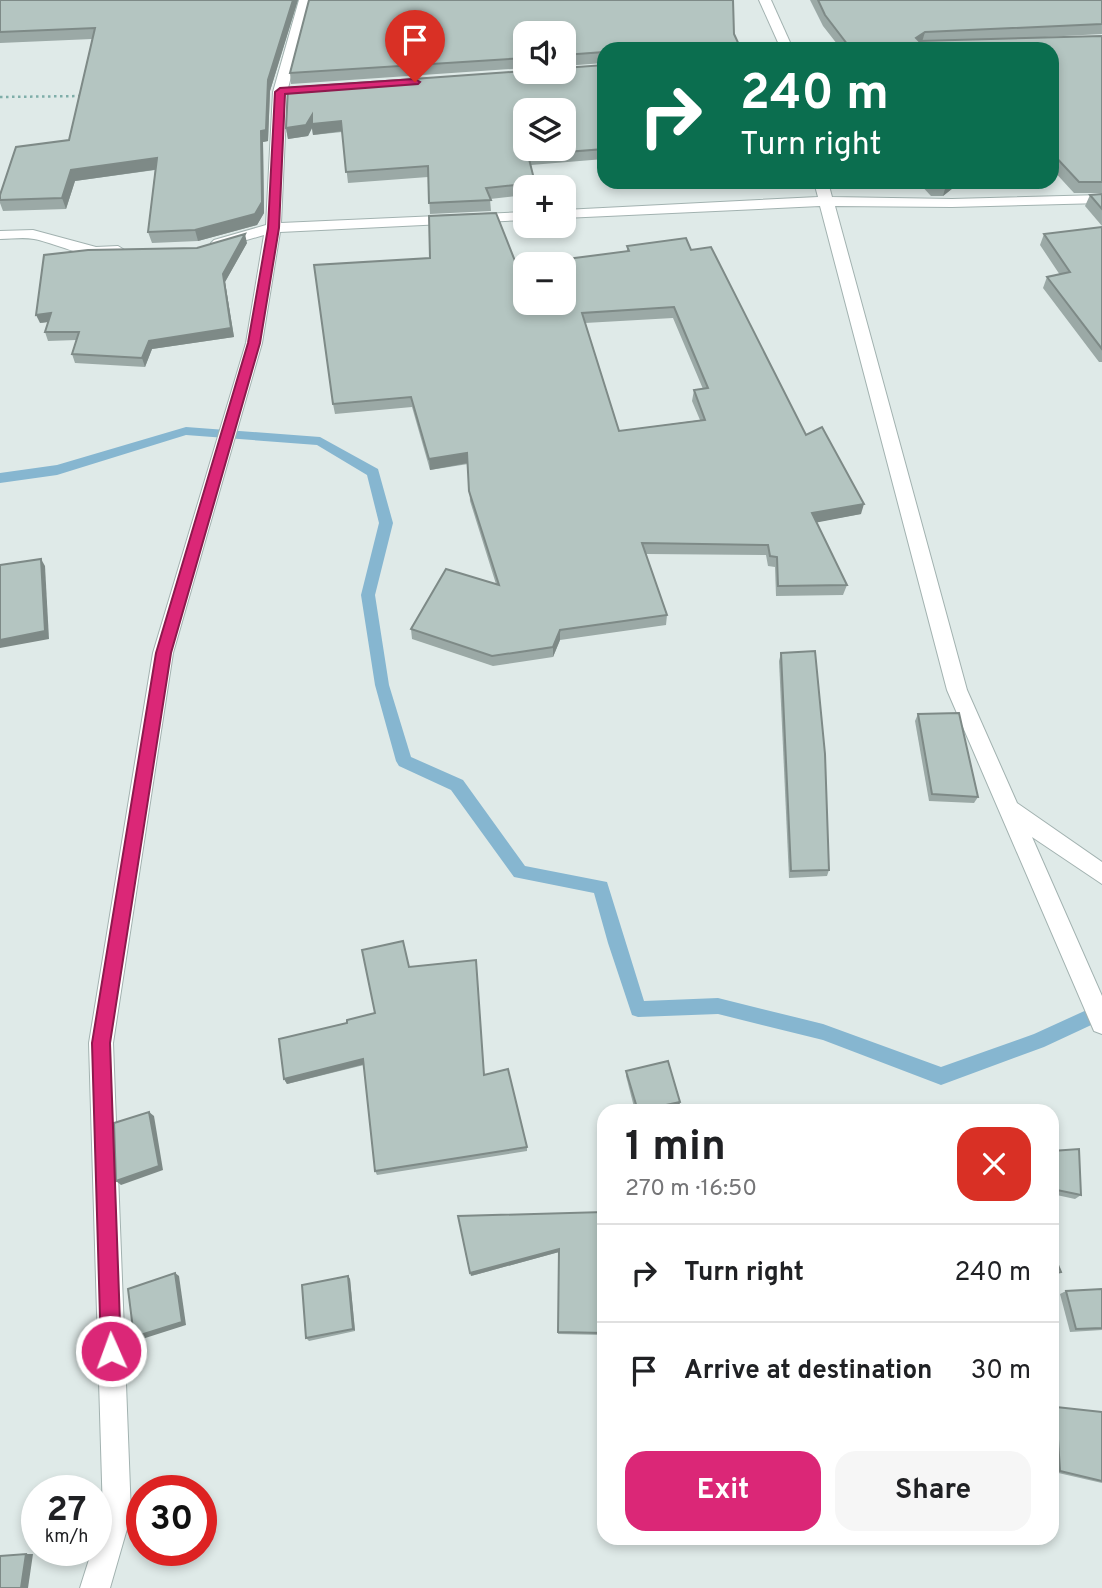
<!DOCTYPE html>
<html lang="en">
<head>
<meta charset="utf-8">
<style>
  :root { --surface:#fff; --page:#f6f6f6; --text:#202124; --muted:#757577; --line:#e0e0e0; --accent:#db2777 }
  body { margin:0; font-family:Overpass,sans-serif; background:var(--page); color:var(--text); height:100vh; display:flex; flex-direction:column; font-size:26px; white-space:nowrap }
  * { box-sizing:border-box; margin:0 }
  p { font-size:23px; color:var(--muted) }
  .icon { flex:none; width:38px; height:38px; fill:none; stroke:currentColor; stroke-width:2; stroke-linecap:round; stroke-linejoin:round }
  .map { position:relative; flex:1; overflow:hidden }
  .sheet { position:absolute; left:597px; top:1104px; width:462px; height:441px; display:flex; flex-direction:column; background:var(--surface); border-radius:21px; box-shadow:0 4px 10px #0003 }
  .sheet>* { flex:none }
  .top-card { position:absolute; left:597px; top:42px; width:462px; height:147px; border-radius:21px; box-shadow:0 4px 10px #0003; background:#0b6e4f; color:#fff; overflow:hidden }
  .tools { position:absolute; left:513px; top:21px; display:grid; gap:14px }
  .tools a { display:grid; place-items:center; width:63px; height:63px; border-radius:14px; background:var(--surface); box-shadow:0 4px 10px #0003; font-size:35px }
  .speed { position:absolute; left:21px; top:1475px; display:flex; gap:14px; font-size:35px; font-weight:700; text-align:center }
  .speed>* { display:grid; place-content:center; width:91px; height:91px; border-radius:50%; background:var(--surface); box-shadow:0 4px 10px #0003; line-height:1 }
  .speed small { font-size:18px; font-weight:400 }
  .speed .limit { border:10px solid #d22; background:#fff; color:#111 }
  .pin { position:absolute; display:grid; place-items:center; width:60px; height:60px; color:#fff; margin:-72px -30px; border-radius:50% 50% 50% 0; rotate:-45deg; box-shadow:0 0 7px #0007 }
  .pin .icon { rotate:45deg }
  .me { position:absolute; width:77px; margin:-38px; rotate:358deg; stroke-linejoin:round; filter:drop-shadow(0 0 5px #0008) }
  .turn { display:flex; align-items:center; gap:24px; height:147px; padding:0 28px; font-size:32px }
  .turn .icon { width:91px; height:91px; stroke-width:2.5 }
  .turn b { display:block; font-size:49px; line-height:60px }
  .round { display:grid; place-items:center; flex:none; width:74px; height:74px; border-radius:21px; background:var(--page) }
  .head { display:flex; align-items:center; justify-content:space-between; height:119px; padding:0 28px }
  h1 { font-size:42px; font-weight:700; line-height:52px }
  .cta { display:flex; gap:14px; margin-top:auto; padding:14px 28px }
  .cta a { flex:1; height:80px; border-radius:21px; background:var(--accent); color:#fff; font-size:28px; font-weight:700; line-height:80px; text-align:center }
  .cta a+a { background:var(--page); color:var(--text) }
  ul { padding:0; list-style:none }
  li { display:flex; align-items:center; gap:21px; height:98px; padding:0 28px; border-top:2px solid var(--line) }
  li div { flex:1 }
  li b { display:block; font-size:26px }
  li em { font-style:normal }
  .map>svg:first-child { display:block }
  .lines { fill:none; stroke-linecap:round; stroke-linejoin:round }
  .stream { fill:#86b6d0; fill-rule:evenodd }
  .minor-casing { stroke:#a2b2b0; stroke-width:2 }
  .path { stroke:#7faea9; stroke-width:2.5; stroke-dasharray:2.5 3.5; stroke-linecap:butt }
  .minor { fill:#fff; fill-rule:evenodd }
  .wall { fill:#9ba9a6; fill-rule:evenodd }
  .shaded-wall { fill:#7e8a87 }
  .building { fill:#b4c5c1; stroke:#7e8a87; stroke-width:2; fill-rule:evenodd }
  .route { fill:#db2777; stroke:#8e194d; stroke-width:2 }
</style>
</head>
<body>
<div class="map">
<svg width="1102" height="1588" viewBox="0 0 1102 1588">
  <rect width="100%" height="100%" fill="#dfeae8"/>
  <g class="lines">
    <polygon class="stream" points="186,427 320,437 378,469 393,523 375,595 389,685 411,757 463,780 525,866 607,882 644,1001 718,998 823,1024 941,1067 1034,1034 1102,1003 1102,1020 1044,1047 941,1085 823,1040 718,1014 638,1017 632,1015 608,943 594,893 514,877 451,790 399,766 396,761 375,685 361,595 379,523 367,475 317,445 186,435 57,475 0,483 0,473 57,465"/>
    <defs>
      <g id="minor">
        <polygon points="299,0 311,0 287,92 281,223 525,212 525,220 280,232 262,343 173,653 113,1043 131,1515 110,1588 80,1588 92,1550 96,1550 96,1536 103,1515 89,1043 153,653 246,343 264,235 219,248 211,243 214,240 266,225 273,92"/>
        <polygon points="759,0 771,0 793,49 781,49"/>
        <polygon points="814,182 828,182 832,197 952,199 1102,195 1102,203 952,207 835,206 967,690 1017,803 1102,862 1102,884 1032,837 1102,996 1102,1034 1094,1031 947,690 820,206 564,218 564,210 818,197"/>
        <path d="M33,230L96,247L118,246L126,251C107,269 57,243 34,239C23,237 11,239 0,239V231Z"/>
      </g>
    </defs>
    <use href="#minor" class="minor-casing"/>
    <polyline class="path" points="0,97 83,96"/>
    <use href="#minor" class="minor"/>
  </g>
  <g class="wall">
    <polygon points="0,0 298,0 270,91 268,141 263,142 264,213 257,225 198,241 152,243 148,232 155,170 75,181 66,209 3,211 0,203 0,195 69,140 92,39 0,43"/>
    <polygon points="309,0 733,0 734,34 741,49 604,49 604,63 564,66 564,33 525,33 525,68 291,84 290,73"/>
    <polygon points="810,0 1102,0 1102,34 1005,39 1102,36 1102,193 1074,193 1052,169 1052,49 841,49 823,26"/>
    <polygon points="604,65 604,159 531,165 535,187 525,187 525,195 490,199 491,211 430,214 428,177 348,183 342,132 313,135 312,128 308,136 288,139 286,128"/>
    <polygon points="918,182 959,182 958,184 943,196 931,196"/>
    <polygon points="1102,194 1102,226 1085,206 1090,195"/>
    <polygon points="1102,227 1102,362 1099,362 1043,288 1047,277 1060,275 1040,245 1044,234"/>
    <polygon points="247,243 225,282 234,337 152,349 145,367 75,363 72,354 76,340 48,341 45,332 48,322 40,323 197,248"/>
    <path d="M627,246L691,250L806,435L861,514L816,522L847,585L843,595L776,596L775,567L768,566L766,555L646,554L667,615L666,625L560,640L553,657L493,666L412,639L411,629L496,584L470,501L468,464L430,470L412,407L335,414L333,404L517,266L627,251ZM673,318L703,389L694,390L692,401L700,420L619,431L585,323Z"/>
    <polygon points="781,653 829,870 827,876 789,878 779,661"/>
    <polygon points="918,714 978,797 974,803 929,801 915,721"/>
    <polygon points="409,967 484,1074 527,1147 527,1151 377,1175 375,1171 364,1065 287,1084 284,1079 375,1013"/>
    <polygon points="626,1071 680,1102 679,1106 658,1111 635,1111 626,1076"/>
    <polygon points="1052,1151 1081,1195 1075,1199 1052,1194"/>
    <polygon points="604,1212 604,1335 558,1334 559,1252 471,1276"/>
    <polygon points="348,1276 350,1279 355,1331 309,1341 306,1338"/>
    <polygon points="1102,1289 1102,1330 1070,1332 1060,1294 1066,1291"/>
    <polygon points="1056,1407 1102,1412 1102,1483 1054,1472 1052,1408"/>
  </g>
  <g class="shaded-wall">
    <polygon points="293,0 298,0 270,91 268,141 263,142 264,213 257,225 198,241 195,230 261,131 268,80"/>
    <polygon points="925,32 922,42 913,49 916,38"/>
    <polygon points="312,115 341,121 343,131 313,135 312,128 308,136 288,139 286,128"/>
    <polygon points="157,158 160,169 75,181 66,209 62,198 71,170"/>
    <polygon points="950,182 959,182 958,184 943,196 946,185"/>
    <polygon points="245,234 247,243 225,282 234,337 152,349 145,367 142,358 149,341 223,274"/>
    <polygon points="51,313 55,321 40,323 36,315"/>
    <polygon points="467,453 468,463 430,470 429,459"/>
    <polygon points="864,504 861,514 809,524 812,513"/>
    <polygon points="41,559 45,566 49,639 0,648 0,640"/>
    <polygon points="560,630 560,640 553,657 553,647"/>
    <polygon points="363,1059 365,1064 287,1084 284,1079"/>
    <polygon points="680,1102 679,1106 658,1111 640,1111"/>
    <polygon points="149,1112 154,1116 163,1170 121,1185 116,1181"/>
    <polygon points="559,1249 559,1252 471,1276 470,1273"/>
    <polygon points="175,1273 179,1276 186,1325 139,1340 134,1337"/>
    <polygon points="348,1276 350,1279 355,1331 353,1329"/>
    <polygon points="26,1554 33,1554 28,1588 21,1588"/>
  </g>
  <g class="building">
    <polygon points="0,0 293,0 268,80 266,130 261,131 262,202 255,214 195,230 148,232 157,158 71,170 62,198 0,200 0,195 16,147 69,140 95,28 0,32"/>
    <polygon points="309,0 733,0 734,34 741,49 604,49 604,52 564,55 564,33 525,33 525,58 290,73"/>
    <polygon points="818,0 1102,0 1102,24 925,32 916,38 919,41 1102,36 1102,182 1079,182 1052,153 1052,49 851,49 825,15"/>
    <path d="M604,65V149L528,155L535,183L486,188L491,200L429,203L428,166L346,172L341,121L312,124V115L306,125L286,128L288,88L525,71V72H564V68ZM525,110H564V149H525Z"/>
    <polygon points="931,182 950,182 946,185 934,185"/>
    <polygon points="1102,194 1102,209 1090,195"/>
    <path d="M496,213L517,266L525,265V303H564V264H528L629,251L627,246L686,238L691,250L711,247L806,435L822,427L864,504L812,513L847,585L778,586L777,557L770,556L768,545L642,543L667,615L560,630L553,647L492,656L411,629L446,569L499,585L469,491L467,453L429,459L411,397L333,404L314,265L430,258L429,216ZM674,307L708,388L694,390L705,420L619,431L582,313Z"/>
    <polygon points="1102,227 1102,349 1047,277 1070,272 1044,234"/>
    <polygon points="245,234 223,274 231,328 149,341 142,358 72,354 79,332 45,332 51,313 36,315 44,255 88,250 197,248"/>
    <polygon points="41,559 45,631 0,640 0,565"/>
    <polygon points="815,651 825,754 829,870 791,871 781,653"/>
    <polygon points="959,713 978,797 932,794 918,714"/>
    <polygon points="403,941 409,967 476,960 484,1075 508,1069 527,1147 375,1171 363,1059 284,1079 279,1039 347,1023 347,1020 375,1013 362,950"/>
    <polygon points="668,1061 680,1102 638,1111 626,1071"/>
    <polygon points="149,1112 159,1166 116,1181 114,1123"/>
    <polygon points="1079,1149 1081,1195 1052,1189 1052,1151"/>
    <polygon points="604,1212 604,1333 558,1332 559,1249 470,1273 458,1216"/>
    <polygon points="1052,1251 1061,1272 1052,1274"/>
    <polygon points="175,1273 182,1322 134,1337 128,1289"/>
    <polygon points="348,1276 353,1329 306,1338 302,1285"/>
    <polygon points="1102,1289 1102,1328 1076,1329 1066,1291"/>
    <polygon points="1056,1407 1102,1412 1102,1481 1060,1471"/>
    <polygon points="26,1554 21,1588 0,1588 0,1556"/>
  </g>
  <polygon class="route" points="415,79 420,82 418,84 285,94 279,228 260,343 171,653 110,1043 121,1351 118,1358 111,1361 104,1358 101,1351 92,1043 156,653 248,343 268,228 275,92 280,88"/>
</svg>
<div class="tools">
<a><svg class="icon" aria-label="sound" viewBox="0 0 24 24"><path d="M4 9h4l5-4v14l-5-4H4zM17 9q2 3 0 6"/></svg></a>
<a><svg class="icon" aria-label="layers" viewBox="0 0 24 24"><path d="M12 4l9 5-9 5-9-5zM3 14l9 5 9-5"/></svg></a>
<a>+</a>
<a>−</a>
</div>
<div class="speed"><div>27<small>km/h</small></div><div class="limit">30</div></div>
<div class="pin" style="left:415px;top:82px;background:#d93025"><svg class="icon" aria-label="arrive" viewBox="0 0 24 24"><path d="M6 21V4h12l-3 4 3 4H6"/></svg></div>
<svg class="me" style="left:111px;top:1351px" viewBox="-20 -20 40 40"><circle r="17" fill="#db2777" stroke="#fff" stroke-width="3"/><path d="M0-11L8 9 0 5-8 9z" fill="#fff"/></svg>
<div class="top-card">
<div class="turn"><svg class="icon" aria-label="right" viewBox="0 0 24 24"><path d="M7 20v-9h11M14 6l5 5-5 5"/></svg><div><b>240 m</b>Turn right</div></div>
</div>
<section class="sheet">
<div class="head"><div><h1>1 min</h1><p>270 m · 16:50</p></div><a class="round" style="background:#d93025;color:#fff"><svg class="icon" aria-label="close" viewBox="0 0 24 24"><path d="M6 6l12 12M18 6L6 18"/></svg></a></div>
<ul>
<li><svg class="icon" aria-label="right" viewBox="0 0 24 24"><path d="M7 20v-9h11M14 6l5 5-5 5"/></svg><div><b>Turn right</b></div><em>240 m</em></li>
<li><svg class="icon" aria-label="arrive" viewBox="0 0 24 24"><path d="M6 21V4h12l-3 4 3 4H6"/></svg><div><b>Arrive at destination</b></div><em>30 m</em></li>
</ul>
<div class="cta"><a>Exit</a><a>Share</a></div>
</section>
</div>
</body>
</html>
